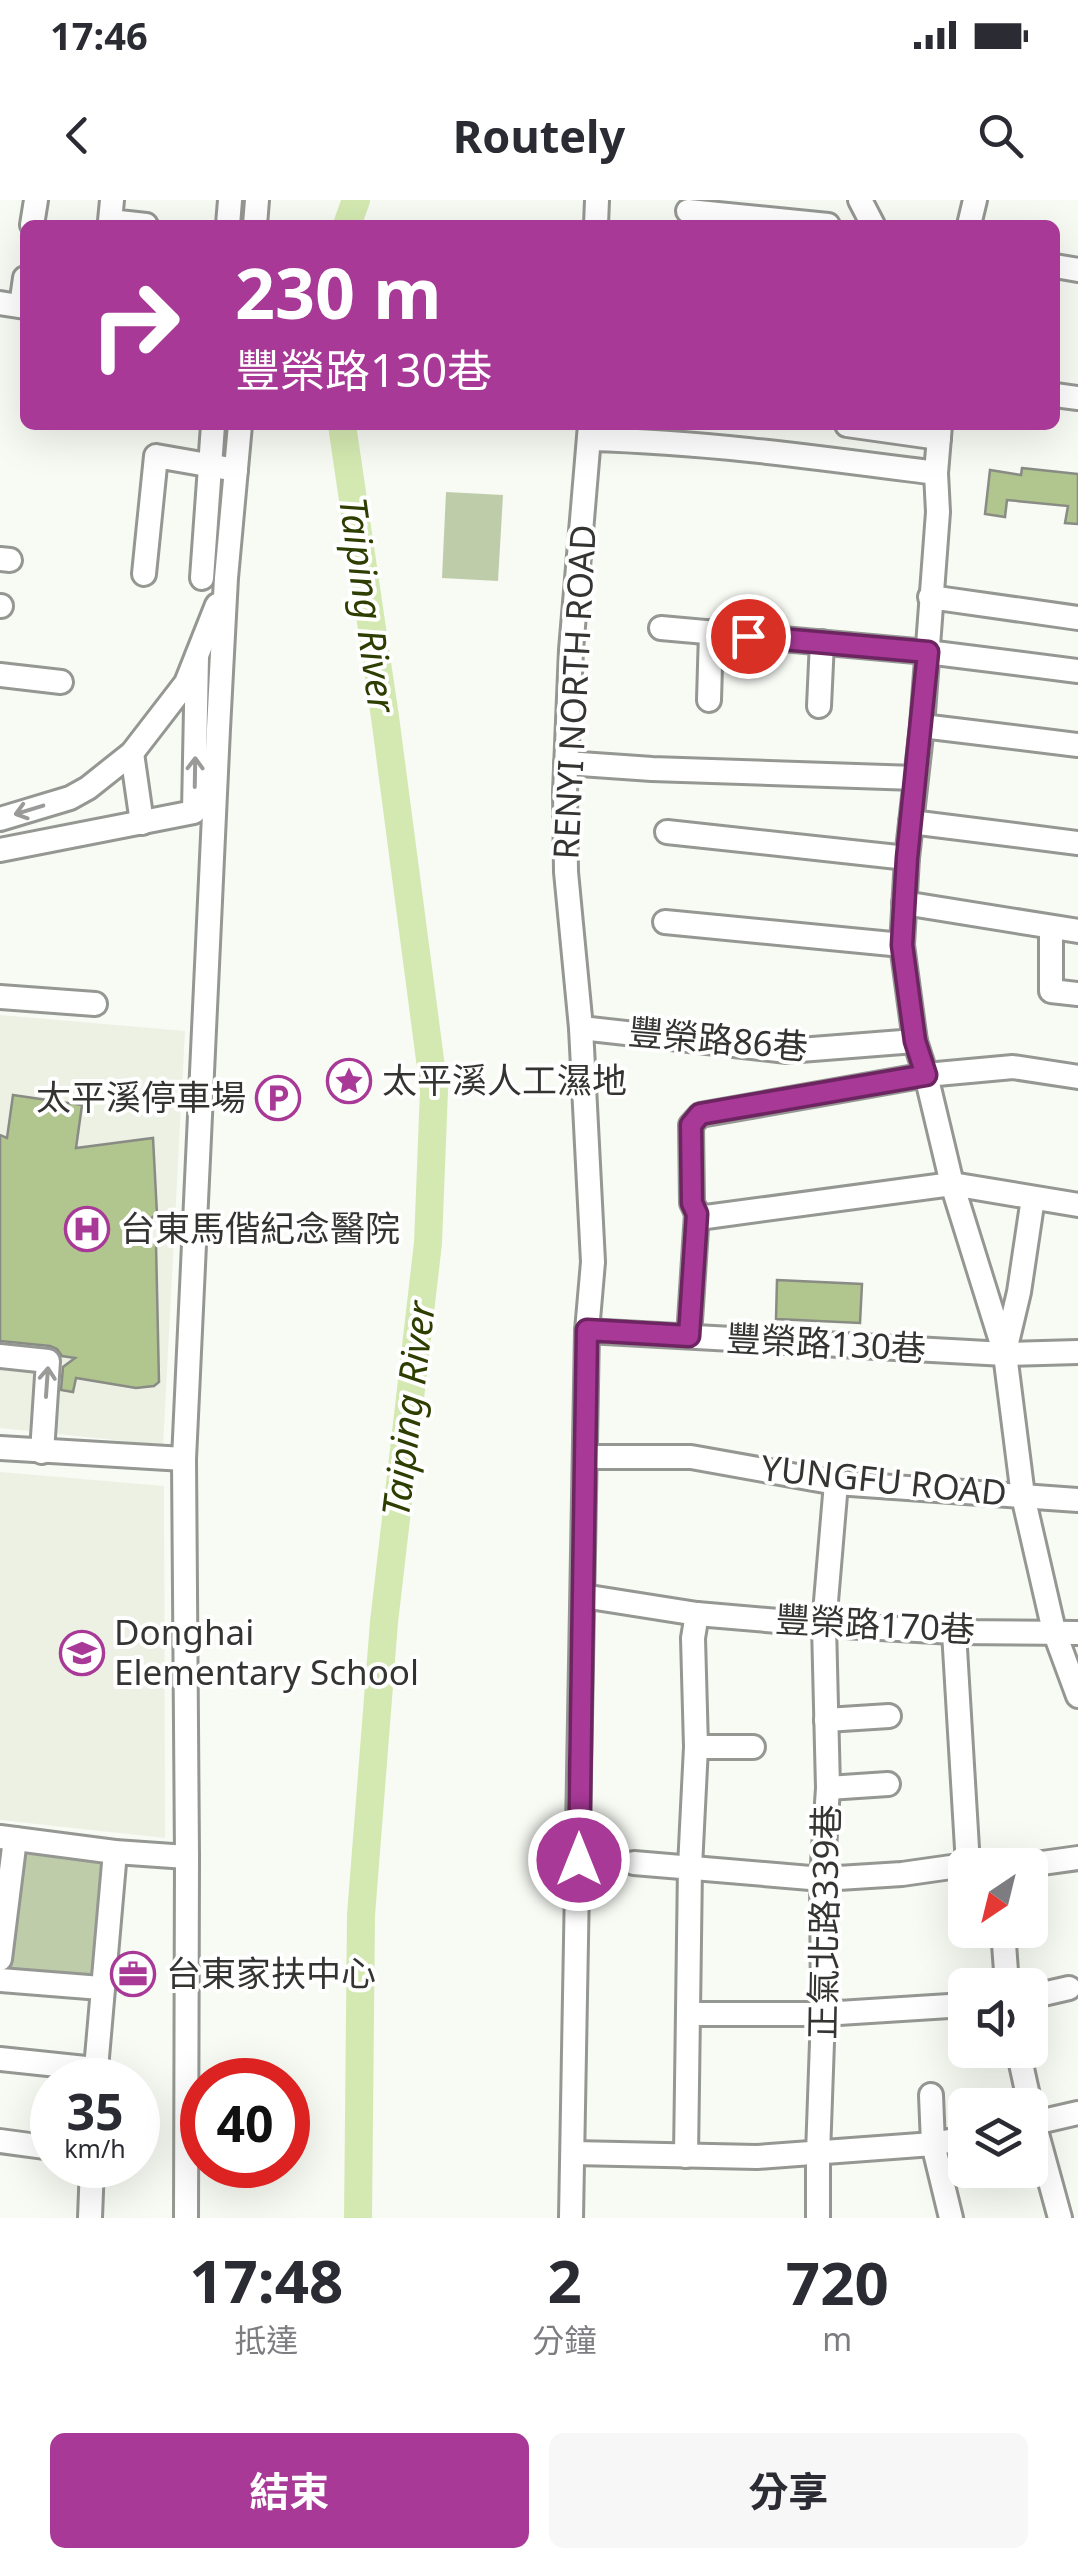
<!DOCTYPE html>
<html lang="zh-TW">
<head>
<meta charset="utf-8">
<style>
  :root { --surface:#fff; --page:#f7f7f7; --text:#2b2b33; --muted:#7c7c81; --accent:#a83997 }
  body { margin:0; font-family:"Noto Sans","Noto Sans TC",sans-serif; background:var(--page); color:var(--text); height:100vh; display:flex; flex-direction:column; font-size:38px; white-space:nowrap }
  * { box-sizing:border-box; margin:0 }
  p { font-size:32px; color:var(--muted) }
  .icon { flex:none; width:55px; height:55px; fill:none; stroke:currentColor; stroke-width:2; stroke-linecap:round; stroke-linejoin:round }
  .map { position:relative; height:2018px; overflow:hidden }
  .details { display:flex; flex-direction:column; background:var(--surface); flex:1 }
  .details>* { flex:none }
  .guide { position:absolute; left:20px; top:20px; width:1040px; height:210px; border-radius:15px; box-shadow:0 10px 40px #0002; background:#a83997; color:#fff; overflow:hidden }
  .needle { width:65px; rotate:215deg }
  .fabs { position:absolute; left:948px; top:1648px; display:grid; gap:20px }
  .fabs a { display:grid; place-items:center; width:100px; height:100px; border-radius:15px; background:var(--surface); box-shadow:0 10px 40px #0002; font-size:50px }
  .speed { position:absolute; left:30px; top:1858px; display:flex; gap:20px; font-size:50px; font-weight:700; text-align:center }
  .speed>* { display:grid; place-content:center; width:130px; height:130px; border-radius:50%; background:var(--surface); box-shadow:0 10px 40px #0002; line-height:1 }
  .speed small { font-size:25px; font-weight:400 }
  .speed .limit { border:15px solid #d22; background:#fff; color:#111 }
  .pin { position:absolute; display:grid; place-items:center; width:85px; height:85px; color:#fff; margin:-42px; border:5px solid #fff; border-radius:50%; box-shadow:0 2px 10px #0007 }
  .me { position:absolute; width:110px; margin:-55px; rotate:0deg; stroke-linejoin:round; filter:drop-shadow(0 0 8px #0008) }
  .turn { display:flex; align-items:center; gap:35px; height:210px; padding:0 50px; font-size:45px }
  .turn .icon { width:130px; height:130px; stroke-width:2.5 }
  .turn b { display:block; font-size:70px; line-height:85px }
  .eta { display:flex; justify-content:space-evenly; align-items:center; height:170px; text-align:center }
  .eta b { font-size:60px; font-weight:700; line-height:70px }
  .primary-button { display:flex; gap:20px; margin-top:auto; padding:20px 50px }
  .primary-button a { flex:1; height:115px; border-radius:15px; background:var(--accent); color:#fff; font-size:40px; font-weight:700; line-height:115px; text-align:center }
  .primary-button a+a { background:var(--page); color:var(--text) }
  .status { display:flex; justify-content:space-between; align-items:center; height:70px; padding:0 50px; background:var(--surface); direction:ltr }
  .status svg { height:28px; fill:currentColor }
  header { display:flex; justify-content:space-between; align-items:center; height:130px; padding:0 50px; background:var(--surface); font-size:45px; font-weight:700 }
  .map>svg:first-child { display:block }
  .built { fill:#ecf1e4 }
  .green { fill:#bfccaa }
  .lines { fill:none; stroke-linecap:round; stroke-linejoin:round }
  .river { stroke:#d4e9b1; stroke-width:28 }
  .building { fill:#b1c58e; stroke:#898b85; stroke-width:2.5 }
  .minor-casing { stroke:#959792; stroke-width:28 }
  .minor { stroke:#fff; stroke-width:22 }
  .oneway { stroke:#9a9a98 }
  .route-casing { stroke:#6d2562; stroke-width:25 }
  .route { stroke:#a83997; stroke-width:18 }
  .labels { text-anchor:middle; stroke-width:8; stroke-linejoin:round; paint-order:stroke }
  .street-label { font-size:35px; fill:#343532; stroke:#fff }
  .poi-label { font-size:35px; fill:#343532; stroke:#fff; text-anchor:start }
  .water-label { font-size:38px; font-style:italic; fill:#2d3e00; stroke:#fff }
</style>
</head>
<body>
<div class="status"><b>17:46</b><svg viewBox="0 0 49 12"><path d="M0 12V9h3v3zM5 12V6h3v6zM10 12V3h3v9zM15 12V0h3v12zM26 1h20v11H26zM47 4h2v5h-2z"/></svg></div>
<header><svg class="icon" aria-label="back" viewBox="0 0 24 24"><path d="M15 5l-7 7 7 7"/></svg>Routely<svg class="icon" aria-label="search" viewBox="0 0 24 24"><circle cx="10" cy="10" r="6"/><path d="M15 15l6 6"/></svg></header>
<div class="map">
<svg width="1078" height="2018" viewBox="0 0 1078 2018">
  <rect width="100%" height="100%" fill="#f8faf4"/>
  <g class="built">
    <polygon points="0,815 185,831 163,1245 0,1228"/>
    <polygon points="0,1272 164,1286 165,1638 0,1620"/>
  </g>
  <g class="green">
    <polygon points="446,292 503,295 498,381 442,378"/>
    <polygon points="18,1649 106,1660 92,1781 4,1770"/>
  </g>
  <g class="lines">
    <g class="river">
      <polyline points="347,25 356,0"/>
      <polyline points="342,225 385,517 434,890 428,1043 384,1422 361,1715 358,2018"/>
    </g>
  </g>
  <g class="building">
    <polygon points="1022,268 1078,274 1078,324 1065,323 1068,306 1007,300 1005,317 985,314 990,270 1021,275"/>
    <polygon points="13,895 82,905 76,948 153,938 157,1014 131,1032 156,1044 159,1182 154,1186 136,1188 76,1178 73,1192 61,1190 63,1167 75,1158 62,1156 57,1149 50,1146 0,1141 0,935 7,938"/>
    <polygon points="777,1080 862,1084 860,1123 776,1119"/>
  </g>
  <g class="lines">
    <defs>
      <g id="minor">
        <polyline points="112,0 110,21 146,25"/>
        <polyline points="860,0 873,25"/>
        <polyline points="688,11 828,25"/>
        <polyline points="32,25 36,0"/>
        <polyline points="228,25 230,0"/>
        <polyline points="255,25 257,0"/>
        <polyline points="596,25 597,0"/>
        <polyline points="969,25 975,0"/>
        <polyline points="1055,66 1078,70"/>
        <polyline points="0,103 25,107"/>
        <polyline points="21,106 25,78"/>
        <polyline points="1055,195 1078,198"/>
        <polyline points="847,225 939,238"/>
        <polyline points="940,225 936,273 938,312 922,526 907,658 902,745 915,841 926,875 952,984 1005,1154 1023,1296 1054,1431 1078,1496"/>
        <path d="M590,239C707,242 821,258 936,273"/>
        <polyline points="0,359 10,360"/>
        <polyline points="144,374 156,256 236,270"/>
        <polyline points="202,378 213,225"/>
        <polyline points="930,397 1078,418"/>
        <polyline points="0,406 1,406"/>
        <polyline points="661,428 927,452 1078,471"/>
        <polyline points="0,475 61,482"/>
        <polyline points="709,500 711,432"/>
        <polyline points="819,506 822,442"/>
        <polyline points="922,526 1078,545"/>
        <polyline points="132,553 142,623"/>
        <polyline points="566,563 652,569 915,578"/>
        <polyline points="0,619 70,598 88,588 132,553 186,483 217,405"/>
        <polyline points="911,622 1078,643"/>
        <polyline points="667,632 907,658"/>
        <polyline points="0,650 194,612 197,456"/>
        <polyline points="904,703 1078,731"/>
        <polyline points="665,722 902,745"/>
        <polyline points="1051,728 1051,791 1078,794"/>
        <polyline points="0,797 95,804"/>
        <polyline points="581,828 787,851 915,841"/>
        <polyline points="1078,877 1013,867 926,875 700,915 691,925 692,1003 697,1013 706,1017 952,984 1078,1005"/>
        <polyline points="587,1131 1005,1154 1078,1152"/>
        <polyline points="689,1136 697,1013"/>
        <polyline points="1005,1151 1019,1092 1033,998"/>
        <polyline points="0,1156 48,1161 42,1252"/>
        <polyline points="0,1248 184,1259"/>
        <polyline points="585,1257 691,1257 836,1283 1078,1300"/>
        <polyline points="583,1396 697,1414 824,1425 954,1432 1078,1433"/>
        <polyline points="954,1432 968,1665"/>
        <polyline points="826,1520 889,1516"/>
        <polyline points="696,1547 753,1547"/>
        <polyline points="828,1588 888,1584"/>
        <polyline points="0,1637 115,1652 187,1657"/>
        <polyline points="634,1663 822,1679 902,1674 965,1665"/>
        <polyline points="1028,1665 1078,1658"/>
        <polyline points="1003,1730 1007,1785"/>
        <polyline points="0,1759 15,1639"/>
        <polyline points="0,1780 101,1788"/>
        <polyline points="1030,1797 1069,1788"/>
        <polyline points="688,1814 823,1814 965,1805"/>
        <polyline points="1018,1850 1034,1923 1060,2018"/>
        <polyline points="0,1859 95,1869"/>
        <polyline points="95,1880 115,1652"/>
        <polyline points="931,1895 933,1944 951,2018"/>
        <polyline points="1030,1924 1078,1913"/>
        <polyline points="0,1941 52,1948"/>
        <polyline points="573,1953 757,1957 933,1944 965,1938"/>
        <polyline points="686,1956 690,1667 696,1547 693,1438 697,1414"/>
        <polyline points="90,2018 92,1965"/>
        <polyline points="186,2018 187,1657 184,1259 218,529 226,378 240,225"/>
        <polyline points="571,2018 587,1131 593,1062 581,828 566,672 565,592 571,450 590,225"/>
        <polyline points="818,2018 818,1954 823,1814 822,1679 828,1588 824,1425 836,1283"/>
      </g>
    </defs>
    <use href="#minor" class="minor-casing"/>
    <use href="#minor" class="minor"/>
  </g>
  <defs><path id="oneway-shaft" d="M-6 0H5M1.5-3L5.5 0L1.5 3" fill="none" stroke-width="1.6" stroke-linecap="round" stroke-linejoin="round" transform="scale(2.5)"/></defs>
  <g class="oneway">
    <use href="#oneway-shaft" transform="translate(195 572) rotate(-89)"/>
    <use href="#oneway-shaft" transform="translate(29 610) rotate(163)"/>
    <use href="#oneway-shaft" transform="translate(47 1182) rotate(-86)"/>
  </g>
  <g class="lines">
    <defs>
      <polyline id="route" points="579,1660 587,1130 689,1136 697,1014 692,1003 691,925 700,914 926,875 915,841 902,745 907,658 928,452 748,436"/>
    </defs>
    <use href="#route" class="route-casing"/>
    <use href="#route" class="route"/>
  </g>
  <defs>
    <symbol id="sight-ring" viewBox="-11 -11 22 22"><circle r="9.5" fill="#fff" stroke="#a83997" stroke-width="1.5"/><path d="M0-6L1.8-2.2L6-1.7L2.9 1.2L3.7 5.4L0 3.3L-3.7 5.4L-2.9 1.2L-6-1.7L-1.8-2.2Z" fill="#a83997"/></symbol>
    <symbol id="parking-ring" viewBox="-11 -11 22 22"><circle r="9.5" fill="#fff" stroke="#a83997" stroke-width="1.5"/><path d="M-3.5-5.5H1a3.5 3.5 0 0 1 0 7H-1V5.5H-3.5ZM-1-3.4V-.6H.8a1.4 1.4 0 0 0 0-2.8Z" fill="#a83997"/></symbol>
    <symbol id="hospital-ring" viewBox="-11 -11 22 22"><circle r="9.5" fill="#fff" stroke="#a83997" stroke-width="1.5"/><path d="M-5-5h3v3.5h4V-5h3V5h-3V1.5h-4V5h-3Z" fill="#a83997"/></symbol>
    <symbol id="school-ring" viewBox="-11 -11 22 22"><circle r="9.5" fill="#fff" stroke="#a83997" stroke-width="1.5"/><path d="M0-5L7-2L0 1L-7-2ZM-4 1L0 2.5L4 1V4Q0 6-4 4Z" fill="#a83997"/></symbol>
    <symbol id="office-ring" viewBox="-11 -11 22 22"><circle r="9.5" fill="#fff" stroke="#a83997" stroke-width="1.5"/><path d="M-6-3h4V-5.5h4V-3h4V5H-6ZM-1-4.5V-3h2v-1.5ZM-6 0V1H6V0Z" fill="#a83997"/></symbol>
  </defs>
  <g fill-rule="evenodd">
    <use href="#sight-ring" x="324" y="856" width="50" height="50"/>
    <use href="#parking-ring" x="253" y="873" width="50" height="50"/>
    <use href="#hospital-ring" x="62" y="1004" width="50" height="50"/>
    <use href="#school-ring" x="57" y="1428" width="50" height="50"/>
    <use href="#office-ring" x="108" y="1749" width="50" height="50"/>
  </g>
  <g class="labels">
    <g class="street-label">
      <text transform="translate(575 492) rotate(-87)" y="12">RENYI NORTH ROAD</text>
      <text transform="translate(718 840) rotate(5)" y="12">豐榮路86巷</text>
      <text transform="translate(826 1144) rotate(3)" y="12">豐榮路130巷</text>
      <text transform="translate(884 1281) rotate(6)" y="12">YUNGFU ROAD</text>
      <text transform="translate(875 1425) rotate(3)" y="12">豐榮路170巷</text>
      <text transform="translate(825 1722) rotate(-89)" y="12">正氣北路339巷</text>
    </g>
    <g class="poi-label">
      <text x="382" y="893">太平溪人工濕地</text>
      <text x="246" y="910" text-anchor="end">太平溪停車場</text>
      <text x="120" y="1041">台東馬偕紀念醫院</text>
      <text x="114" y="1445">Donghai<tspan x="114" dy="40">Elementary School</tspan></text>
      <text x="166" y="1786">台東家扶中心</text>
    </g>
    <g class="water-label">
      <text transform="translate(367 405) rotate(82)" y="13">Taiping River</text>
      <text transform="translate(409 1209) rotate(-83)" y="13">Taiping River</text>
    </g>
  </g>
</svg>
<div class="fabs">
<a><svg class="needle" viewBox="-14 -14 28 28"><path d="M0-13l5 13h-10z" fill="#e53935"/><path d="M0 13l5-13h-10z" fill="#7c7c81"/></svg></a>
<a><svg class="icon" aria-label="sound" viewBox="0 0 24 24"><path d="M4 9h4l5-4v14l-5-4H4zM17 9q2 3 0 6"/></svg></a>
<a><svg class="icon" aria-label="layers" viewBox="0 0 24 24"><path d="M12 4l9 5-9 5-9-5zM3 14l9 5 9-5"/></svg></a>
</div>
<div class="speed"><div>35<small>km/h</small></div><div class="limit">40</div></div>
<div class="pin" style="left:748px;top:436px;background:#d93025"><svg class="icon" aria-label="arrive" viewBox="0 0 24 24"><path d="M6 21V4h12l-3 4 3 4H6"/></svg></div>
<svg class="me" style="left:579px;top:1660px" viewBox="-20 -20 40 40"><circle r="17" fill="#a83997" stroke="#fff" stroke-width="3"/><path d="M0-11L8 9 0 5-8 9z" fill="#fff"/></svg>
<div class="guide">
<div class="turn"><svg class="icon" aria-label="right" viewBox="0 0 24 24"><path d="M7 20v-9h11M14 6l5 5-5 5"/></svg><div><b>230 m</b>豐榮路130巷</div></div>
</div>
</div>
<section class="details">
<div class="eta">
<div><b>17:48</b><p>抵達</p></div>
<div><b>2</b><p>分鐘</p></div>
<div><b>720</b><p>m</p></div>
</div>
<div class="primary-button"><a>結束</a><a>分享</a></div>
</section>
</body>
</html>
